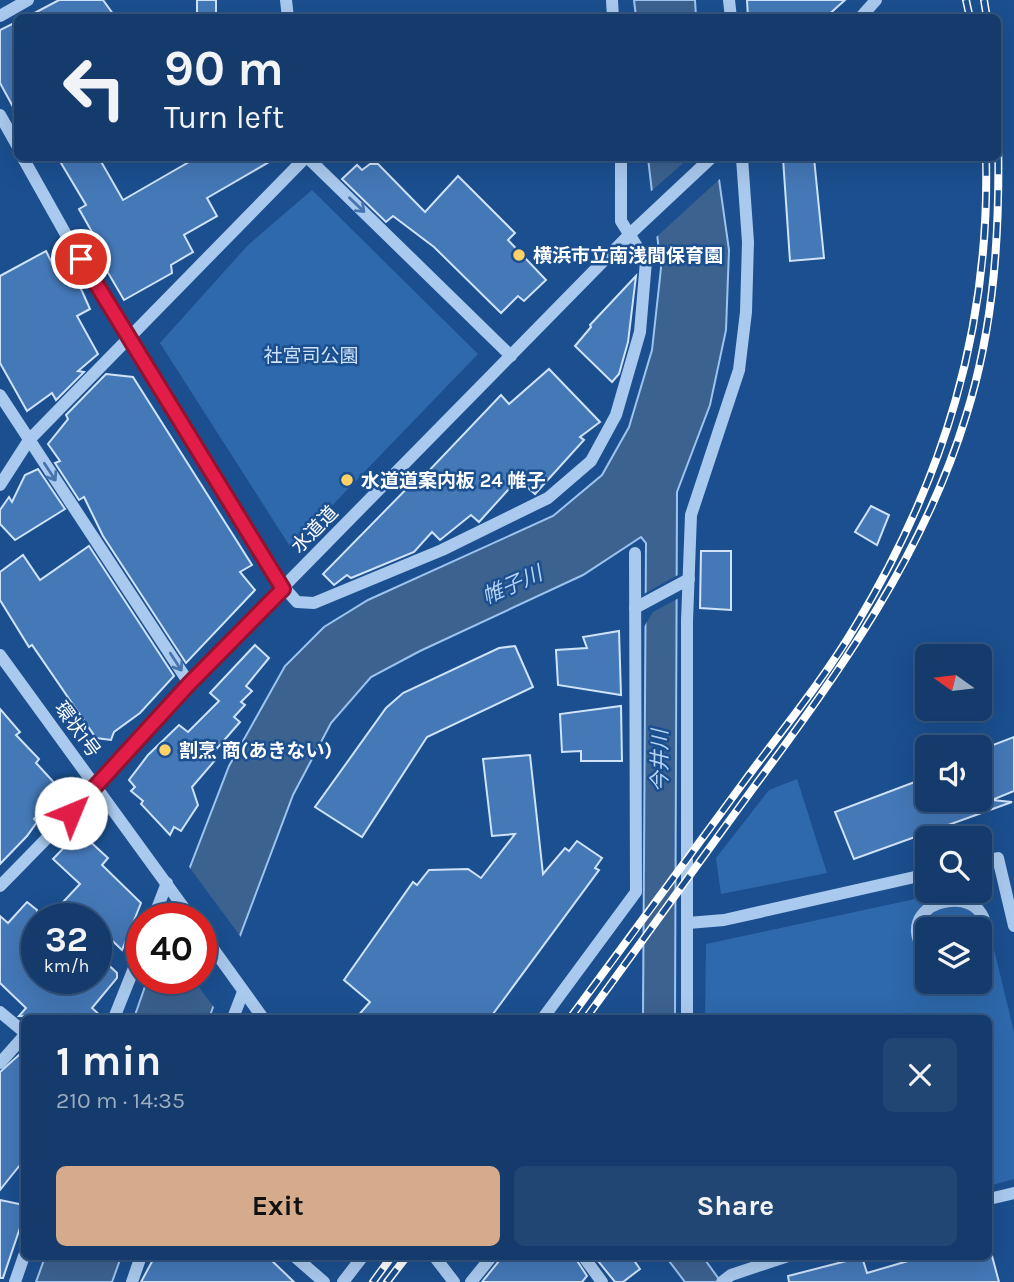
<!DOCTYPE html>
<html lang="en">
<head>
<meta charset="utf-8">
<style>
  :root { --surface:#143b6b; --page:#214673; --text:#f1f3f6; --muted:#9dadc1; --line:#33557e; --accent:#d6ab8b }
  body { margin:0; font-family:Karla,"Noto Sans JP",sans-serif; background:var(--page); color:var(--text); height:100vh; display:flex; flex-direction:column; font-size:26px; white-space:nowrap }
  * { box-sizing:border-box; margin:0 }
  p { font-size:23px; color:var(--muted) }
  .icon { flex:none; width:38px; height:38px; fill:none; stroke:currentColor; stroke-width:2; stroke-linecap:round; stroke-linejoin:round }
  .map { position:relative; flex:1; overflow:hidden }
  .sheet { position:absolute; left:21px; top:1015px; width:971px; height:245px; display:flex; flex-direction:column; background:var(--surface); border-radius:10px; box-shadow:0 7px 28px #0002,0 0 0 2px var(--line) }
  .sheet>* { flex:none }
  .top-card { position:absolute; left:14px; top:14px; width:987px; height:147px; border-radius:10px; box-shadow:0 7px 28px #0002,0 0 0 2px var(--line); background:#143b6b; color:var(--text); overflow:hidden }
  .needle { width:46px; rotate:284deg }
  .fabs { position:absolute; left:915px; top:644px; display:grid; gap:14px }
  .fabs a { display:grid; place-items:center; width:77px; height:77px; border-radius:10px; background:var(--surface); box-shadow:0 7px 28px #0002,0 0 0 2px var(--line); font-size:35px }
  .speed { position:absolute; left:21px; top:903px; display:flex; gap:14px; font-size:35px; font-weight:700; text-align:center }
  .speed>* { display:grid; place-content:center; width:91px; height:91px; border-radius:50%; background:var(--surface); box-shadow:0 7px 28px #0002,0 0 0 2px var(--line); line-height:1 }
  .speed small { font-size:18px; font-weight:400 }
  .speed .limit { border:10px solid #d22; background:#fff; color:#111 }
  .pin { position:absolute; display:grid; place-items:center; width:60px; height:60px; color:#fff; margin:-30px; border:4px solid #fff; border-radius:50%; box-shadow:0 2px 7px #0007 }
  .me { position:absolute; width:77px; margin:-38px; rotate:45deg; stroke-linejoin:round; filter:drop-shadow(0 0 5px #0008) }
  .turn { display:flex; align-items:center; gap:24px; height:147px; padding:0 35px; font-size:32px }
  .turn .icon { width:91px; height:91px; stroke-width:2.5 }
  .turn b { display:block; font-size:49px; line-height:60px }
  .round { display:grid; place-items:center; flex:none; width:74px; height:74px; border-radius:10px; background:var(--page) }
  .head { display:flex; align-items:center; justify-content:space-between; height:119px; padding:0 35px }
  h1 { font-size:42px; font-weight:700; line-height:52px }
  .primary-button { display:flex; gap:14px; margin-top:auto; padding:14px 35px }
  .primary-button a { flex:1; height:80px; border-radius:10px; background:var(--accent); color:#111; font-size:28px; font-weight:700; line-height:80px; text-align:center }
  .primary-button a+a { background:var(--page); color:var(--text) }
  .map>svg:first-child { display:block }
  .green { fill:#2e69ad; fill-rule:evenodd }
  .water { fill:#3c6290; stroke:#9cc4f0; stroke-width:2 }
  .pier { fill:#1b4f8f }
  .building { fill:#4478b7; stroke:#cfe3fa; stroke-width:2 }
  .lines { fill:none; stroke-linecap:round; stroke-linejoin:round }
  .minor { stroke:#a9c9ee; stroke-width:12 }
  .rail-casing { stroke:#fff; stroke-width:8 }
  .rail { stroke:#1b4f8f; stroke-width:5; stroke-dasharray:16; stroke-linecap:butt }
  .oneway { stroke:#4674ac }
  .route-casing { stroke:#92132f; stroke-width:18 }
  .route { stroke:#e11d48; stroke-width:12 }
  .poi-dot { fill:#ffd166; stroke:#1b4f8f; stroke-width:2.5 }
  .labels { text-anchor:middle; stroke-width:5; stroke-linejoin:round; paint-order:stroke }
  .poi-label { font-size:19px; font-weight:bold; fill:#fff; stroke:#1b4f8f; text-anchor:start }
  .park-label { font-size:19px; fill:#cfe3fa; stroke:#1b4f8f }
  .street-label { font-size:19px; fill:#fff; stroke:#1b4f8f }
  .water-label { font-size:21px; font-style:italic; fill:#b5d3f5; stroke:#1b4f8f }
</style>
</head>
<body>
<div class="map">
<svg width="1014" height="1282" viewBox="0 0 1014 1282">
  <rect width="100%" height="100%" fill="#1b4f8f"/>
  <g class="green">
    <polygon points="312,190 478,354 291,548 160,343 248,245"/>
    <polygon points="797,779 827,873 721,894 716,858 769,790"/>
    <path d="M952,891H980L1014,1032V1179L989,1186V1018H705L706,944ZM928,929H980V982H928Z"/>
  </g>
  <g class="water">
    <polygon points="634,0 695,0 696,17 636,17"/>
    <polygon points="648,158 716,158 729,250 726,330 710,405 677,492 675,1018 643,1018 646,543 641,537 583,575 420,651 371,677 331,723 293,795 209,1018 134,1018 148,978 201,978 201,919 170,919 229,766 285,666 324,627 368,600 553,516 602,475 629,427 652,350 661,268"/>
    <polygon points="45,1257 45,1256 121,1257 112,1282 36,1282"/>
    <polygon points="666,1257 703,1257 721,1282 685,1282"/>
  </g>
  <g class="pier">
    <polygon points="689,158 720,158 722,177 654,239 648,194"/>
    <polygon points="678,575 679,598 653,612 642,630 642,595"/>
    <polygon points="187,864 243,940 216,1010 192,978 201,978 201,919 167,919"/>
  </g>
  <g class="building">
    <polygon points="59,0 103,0 116,18 25,18"/>
    <rect x="197" y="0" width="19" height="18"/>
    <polygon points="747,0 845,0 825,18 748,18"/>
    <polygon points="18,21 18,116 0,83 0,30"/>
    <polygon points="58,158 99,158 123,200 196,158 276,158 207,198 217,216 184,235 193,252 171,265 172,273 124,300 86,235 92,232 79,209 86,205"/>
    <polygon points="783,158 814,158 824,258 790,261"/>
    <polygon points="370,164 378,164 425,212 458,176 515,233 508,240 546,280 524,301 518,296 501,313 434,247 393,216 386,222 342,179 357,165 362,170"/>
    <polygon points="46,251 56,271 67,266 82,291 90,309 77,316 98,354 78,371 84,372 56,400 52,393 27,411 0,363 0,276"/>
    <polygon points="636,276 628,342 619,374 612,382 575,346 591,327 590,325"/>
    <polygon points="549,369 600,422 580,437 584,440 535,494 518,479 479,522 471,515 440,540 432,532 414,552 351,578 347,575 334,585 323,574 421,474 424,476 501,395 509,404"/>
    <polygon points="106,374 133,377 252,565 240,572 255,590 186,663 103,536 84,497 79,500 55,463 60,461 48,444 68,419 66,415"/>
    <polygon points="38,469 65,509 15,540 0,524 0,510 9,497 12,502 25,475"/>
    <polygon points="871,506 889,515 877,545 855,532"/>
    <polygon points="89,546 174,676 140,713 114,732 111,740 96,738 32,645 29,647 0,600 0,572 23,555 40,580"/>
    <polygon points="701,551 731,551 731,610 700,608"/>
    <polygon points="619,631 621,695 558,685 556,650 587,648 583,637"/>
    <polygon points="255,645 269,658 246,686 252,691 241,702 245,705 234,717 240,722 212,754 217,758 192,787 198,805 181,831 174,827 170,835 141,804 143,801 131,791 135,787 129,780 148,755 179,725 188,732 219,701 210,693"/>
    <polygon points="515,646 533,687 427,737 362,837 315,807 386,708 403,693 499,648"/>
    <polygon points="621,706 622,761 581,761 581,751 562,752 560,714"/>
    <polygon points="0,709 20,732 16,735 39,759 36,763 60,789 34,819 37,822 27,836 0,864"/>
    <polygon points="1014,737 1014,791 992,800 1012,802 854,859 835,812 928,777 928,800 980,800 980,750"/>
    <polygon points="530,755 543,874 565,848 569,851 577,841 602,858 595,868 599,870 490,1018 356,1018 370,1002 344,980 413,882 417,885 429,870 468,869 481,878 515,834 492,836 483,759"/>
    <polygon points="77,834 84,836 108,858 102,865 141,903 122,950 96,925 96,919 47,919 80,884 53,859"/>
    <polygon points="27,902 37,910 37,978 96,978 96,953 117,973 117,978 92,1008 103,1018 19,1016 26,1008 0,983 0,916 8,923"/>
    <polygon points="20,1054 24,1054 24,1160 0,1190 0,1072"/>
    <polygon points="0,1200 24,1205 24,1216 3,1278 0,1278"/>
    <polygon points="155,1256 267,1256 294,1282 141,1282"/>
    <polygon points="503,1256 574,1256 587,1276 582,1282 482,1282"/>
    <polygon points="594,1256 631,1256 640,1269 623,1282 615,1282"/>
    <polygon points="925,1256 992,1256 999,1282 789,1282 788,1276 862,1257 867,1273"/>
  </g>
  <g class="lines">
    <g class="minor">
      <polyline points="286,0 288,18"/>
      <polyline points="612,0 613,18"/>
      <polyline points="729,0 731,18"/>
      <polyline points="0,16 28,0"/>
      <polyline points="860,18 876,0"/>
      <polyline points="0,115 18,147"/>
      <polyline points="23,158 69,240 272,574 297,602 314,603 442,550 548,498 591,461 616,415 640,332 646,261 621,221 621,158"/>
      <polyline points="308,158 511,356"/>
      <polyline points="0,395 189,683"/>
      <polyline points="0,485 29,440 305,158"/>
      <polyline points="635,608 689,579"/>
      <polyline points="0,655 192,919"/>
      <polyline points="980,862 998,858 1014,926"/>
      <polyline points="0,886 97,787 189,683 631,233 711,158"/>
      <polyline points="153,919 167,883"/>
      <polyline points="688,923 724,920 928,874"/>
      <polyline points="201,932 263,1018"/>
      <path d="M928,956C879,894 1012,874 980,950"/>
      <polyline points="0,1012 24,1032"/>
      <polyline points="114,1018 142,948"/>
      <polyline points="233,1018 243,992"/>
      <polyline points="543,1018 636,892 635,553"/>
      <polyline points="687,1018 687,621 691,515 739,370 746,312 748,242 742,158"/>
      <polyline points="0,1063 24,1036"/>
      <polyline points="989,1199 1014,1193"/>
      <polyline points="294,1256 324,1282"/>
      <polyline points="434,1256 454,1282"/>
      <polyline points="583,1256 602,1282"/>
      <polyline points="15,1282 24,1256"/>
      <polyline points="132,1282 141,1256"/>
      <polyline points="343,1282 363,1256"/>
      <polyline points="471,1282 492,1256"/>
      <polyline points="722,1282 731,1275 788,1256"/>
    </g>
    <defs>
      <g id="rail">
        <polyline points="966,0 970,18"/>
        <polyline points="984,0 987,18"/>
        <path d="M570,1018C629,939 687,859 746,779C783,729 824,679 856,625C944,479 990,328 986,158"/>
        <path d="M586,1018C642,941 698,864 754,787C840,671 923,556 966,416C995,324 1000,229 998,133"/>
        <polyline points="373,1282 392,1256"/>
        <polyline points="387,1282 407,1256"/>
      </g>
    </defs>
    <use href="#rail" class="rail-casing"/>
    <use href="#rail" class="rail"/>
  </g>
  <defs><path id="oneway-shaft" d="M-6 0H5M1.5-3L5.5 0L1.5 3" fill="none" stroke-width="1.6" stroke-linecap="round" stroke-linejoin="round" transform="scale(1.75)"/></defs>
  <g class="oneway">
    <use href="#oneway-shaft" transform="translate(357 205) rotate(44)"/>
    <use href="#oneway-shaft" transform="translate(50 472) rotate(57)"/>
    <use href="#oneway-shaft" transform="translate(176 662) rotate(57)"/>
  </g>
  <g class="lines">
    <defs>
      <polyline id="route" points="71,813 190,683 283,589 81,259"/>
    </defs>
    <use href="#route" class="route-casing"/>
    <use href="#route" class="route"/>
  </g>
  <g class="poi-dot">
    <circle cx="519" cy="255" r="7"/>
    <circle cx="347" cy="480" r="7"/>
    <circle cx="165" cy="750" r="7"/>
  </g>
  <g class="labels">
    <g class="poi-label">
      <text x="533" y="262">横浜市立南浅間保育園</text>
      <text x="361" y="487">水道道案内板 24 帷子</text>
      <text x="179" y="757">割烹 商(あきない)</text>
    </g>
    <g class="park-label">
      <text x="311" y="362">社宮司公園</text>
    </g>
    <g class="street-label">
      <text transform="translate(314 529) rotate(-46)" y="7">水道道</text>
      <text transform="translate(78 729) rotate(54)" y="7">環状1号</text>
    </g>
    <g class="water-label">
      <text transform="translate(512 585) rotate(-24)" y="7">帷子川</text>
      <text transform="translate(660 761) rotate(-90)" y="7">今井川</text>
    </g>
  </g>
</svg>
<div class="fabs">
<a><svg class="needle" viewBox="-14 -14 28 28"><path d="M0-13l5 13h-10z" fill="#e53935"/><path d="M0 13l5-13h-10z" fill="#9dadc1"/></svg></a>
<a><svg class="icon" aria-label="sound" viewBox="0 0 24 24"><path d="M4 9h4l5-4v14l-5-4H4zM17 9q2 3 0 6"/></svg></a>
<a><svg class="icon" aria-label="search" viewBox="0 0 24 24"><circle cx="10" cy="10" r="6"/><path d="M15 15l6 6"/></svg></a>
<a><svg class="icon" aria-label="layers" viewBox="0 0 24 24"><path d="M12 4l9 5-9 5-9-5zM3 14l9 5 9-5"/></svg></a>
</div>
<div class="speed"><div>32<small>km/h</small></div><div class="limit">40</div></div>
<div class="pin" style="left:81px;top:259px;background:#d93025"><svg class="icon" aria-label="arrive" viewBox="0 0 24 24"><path d="M6 21V4h12l-3 4 3 4H6"/></svg></div>
<svg class="me" style="left:71px;top:813px" viewBox="-20 -20 40 40"><circle r="19" fill="#fff"/><path d="M0-13L10 11 0 6-10 11z" fill="#e11d48"/></svg>
<div class="top-card">
<div class="turn"><svg class="icon" aria-label="left" viewBox="0 0 24 24"><path d="M17 20v-9H6M10 6l-5 5 5 5"/></svg><div><b>90 m</b>Turn left</div></div>
</div>
<section class="sheet">
<div class="head"><div><h1>1 min</h1><p>210 m · 14:35</p></div><a class="round"><svg class="icon" aria-label="close" viewBox="0 0 24 24"><path d="M6 6l12 12M18 6L6 18"/></svg></a></div>
<div class="primary-button"><a>Exit</a><a>Share</a></div>
</section>
</div>
</body>
</html>
